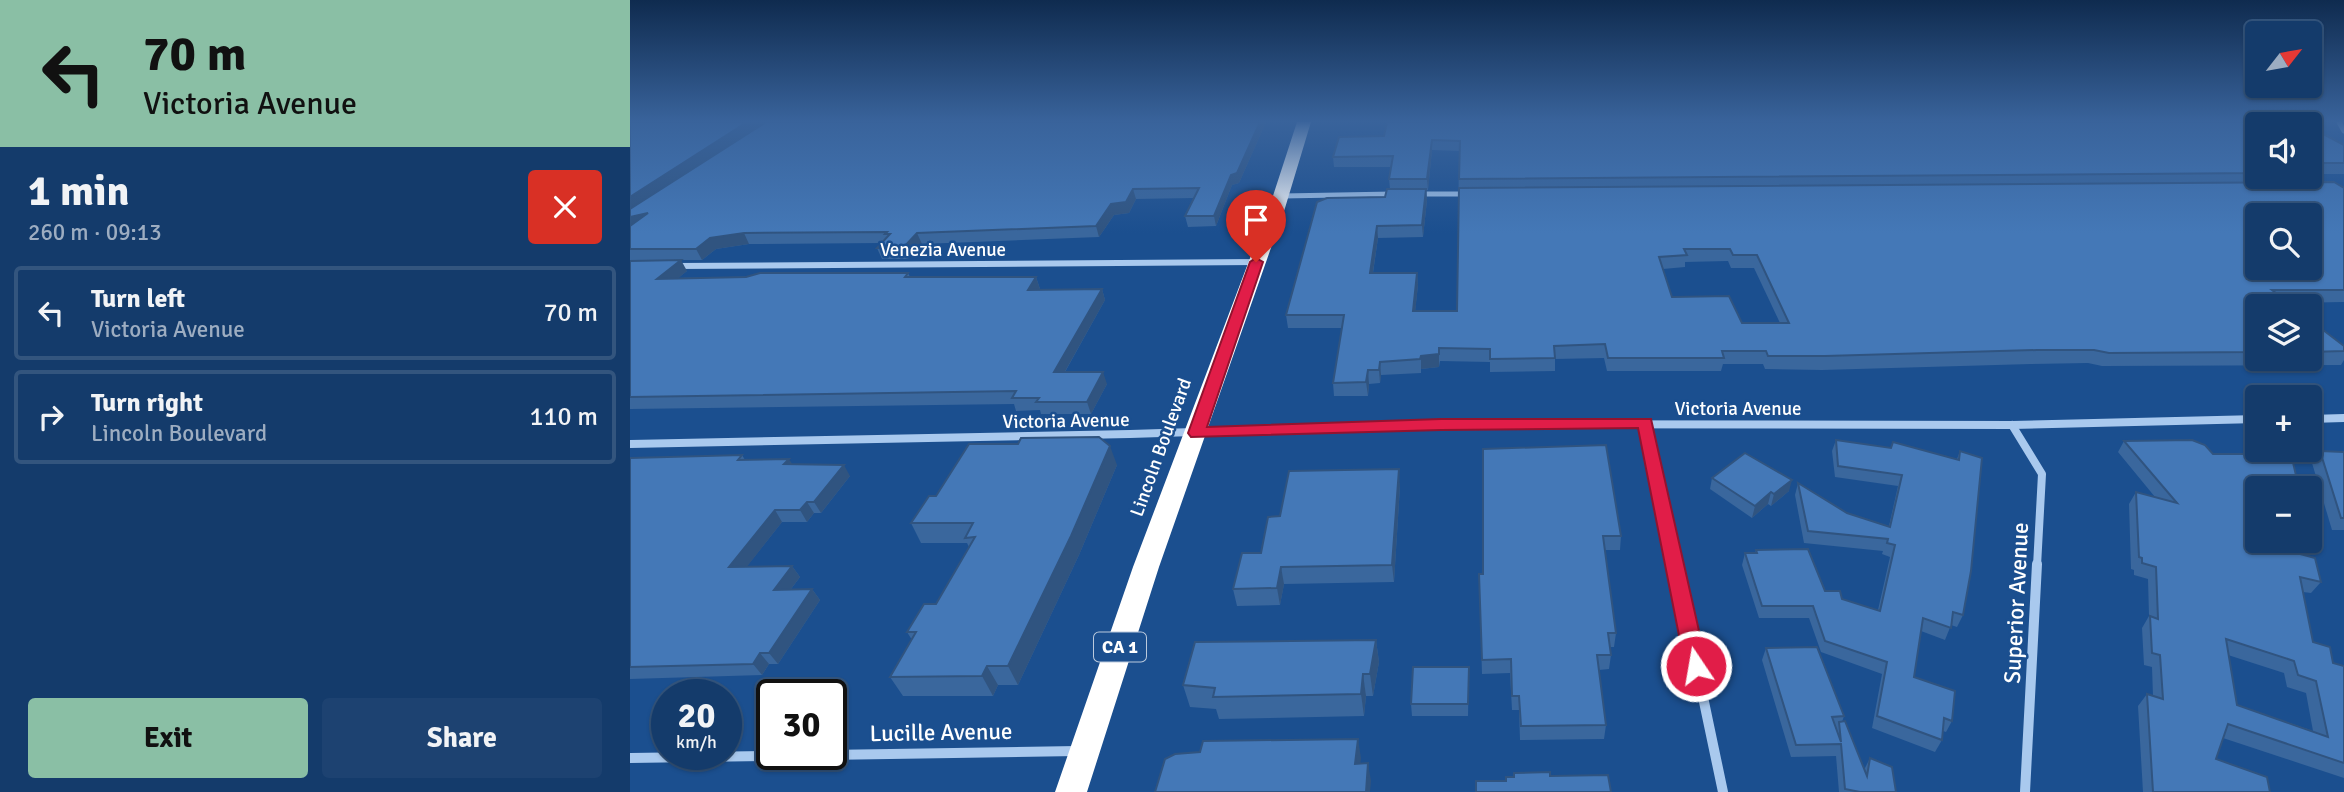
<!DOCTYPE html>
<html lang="en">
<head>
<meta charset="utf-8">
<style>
  :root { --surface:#143b6b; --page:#1d4271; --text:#f1f3f6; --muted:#9dadc1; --line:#33557e; --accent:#8abfa5 }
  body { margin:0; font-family:Signika,sans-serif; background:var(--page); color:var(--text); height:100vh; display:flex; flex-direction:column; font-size:26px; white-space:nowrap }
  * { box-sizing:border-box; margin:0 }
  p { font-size:23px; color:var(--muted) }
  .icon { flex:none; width:38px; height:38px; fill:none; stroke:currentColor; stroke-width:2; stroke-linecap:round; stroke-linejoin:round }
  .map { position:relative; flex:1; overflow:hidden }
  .sheet { display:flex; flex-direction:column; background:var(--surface); width:630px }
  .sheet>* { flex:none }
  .guide { background:#8abfa5; color:#111; overflow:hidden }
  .needle { width:46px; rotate:59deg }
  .fabs { position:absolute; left:1615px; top:21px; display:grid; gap:14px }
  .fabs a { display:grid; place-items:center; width:77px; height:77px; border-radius:7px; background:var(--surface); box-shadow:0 2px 5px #0004,0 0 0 2px var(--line); font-size:35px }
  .speed { position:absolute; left:21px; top:679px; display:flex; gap:14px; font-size:35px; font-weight:700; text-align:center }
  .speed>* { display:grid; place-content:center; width:91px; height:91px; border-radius:50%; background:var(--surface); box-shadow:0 2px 5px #0004,0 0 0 2px var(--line); line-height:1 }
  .speed small { font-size:18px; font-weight:400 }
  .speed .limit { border:4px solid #111; border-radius:10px; background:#fff; color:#111 }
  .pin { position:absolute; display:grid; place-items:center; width:60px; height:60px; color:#fff; margin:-72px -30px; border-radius:50% 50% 50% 0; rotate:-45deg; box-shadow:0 0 7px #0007 }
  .pin .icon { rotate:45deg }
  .me { position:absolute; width:77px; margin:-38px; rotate:348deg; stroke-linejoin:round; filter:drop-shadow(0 0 5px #0008) }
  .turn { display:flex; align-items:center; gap:24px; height:147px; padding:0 28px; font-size:32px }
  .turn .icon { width:91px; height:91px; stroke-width:2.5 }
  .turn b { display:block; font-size:49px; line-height:60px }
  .round { display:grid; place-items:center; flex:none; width:74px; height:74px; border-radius:7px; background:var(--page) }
  .overview { display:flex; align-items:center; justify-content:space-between; height:119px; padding:0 28px }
  h1 { font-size:42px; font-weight:700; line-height:52px }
  .button { display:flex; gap:14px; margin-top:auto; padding:14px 28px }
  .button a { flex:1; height:80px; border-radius:7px; background:var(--accent); color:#111; font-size:28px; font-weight:700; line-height:80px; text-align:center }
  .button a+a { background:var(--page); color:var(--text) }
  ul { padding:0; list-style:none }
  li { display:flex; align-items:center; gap:21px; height:94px; margin:0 14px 10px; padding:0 14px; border:4px solid var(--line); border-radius:7px }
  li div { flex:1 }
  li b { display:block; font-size:26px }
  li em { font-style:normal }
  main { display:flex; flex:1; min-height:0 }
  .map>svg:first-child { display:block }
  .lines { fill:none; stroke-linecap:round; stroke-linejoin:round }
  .street-far3 { stroke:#a9c9ee; stroke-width:5 }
  .street-far2 { stroke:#a9c9ee; stroke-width:6 }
  .street-far1 { stroke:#a9c9ee; stroke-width:8 }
  .street { stroke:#a9c9ee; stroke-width:10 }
  .highway { fill:#fff; fill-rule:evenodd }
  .wall { fill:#3a679d; fill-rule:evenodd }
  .shaded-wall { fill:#305480 }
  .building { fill:#4478b7; stroke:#305480; stroke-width:2; fill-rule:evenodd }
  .route { fill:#e11d48; stroke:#92132f; stroke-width:2 }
  .labels { text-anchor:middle; stroke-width:5; stroke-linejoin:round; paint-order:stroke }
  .shield { fill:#1b4f8f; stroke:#bbcadd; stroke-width:2 }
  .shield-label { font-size:18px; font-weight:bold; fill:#fff }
  .street-label { font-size:19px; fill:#fff; stroke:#1b4f8f }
  .near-street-label { font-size:23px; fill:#fff; stroke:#1b4f8f }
</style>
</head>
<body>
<main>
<section class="sheet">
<div class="guide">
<div class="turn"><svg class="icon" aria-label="left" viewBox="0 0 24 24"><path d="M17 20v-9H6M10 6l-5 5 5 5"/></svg><div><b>70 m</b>Victoria Avenue</div></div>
</div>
<div class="overview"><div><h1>1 min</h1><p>260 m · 09:13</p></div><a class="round" style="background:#d93025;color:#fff"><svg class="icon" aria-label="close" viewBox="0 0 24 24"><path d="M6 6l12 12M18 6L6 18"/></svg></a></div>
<ul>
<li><svg class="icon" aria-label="left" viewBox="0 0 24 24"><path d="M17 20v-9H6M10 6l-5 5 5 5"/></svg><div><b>Turn left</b><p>Victoria Avenue</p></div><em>70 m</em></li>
<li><svg class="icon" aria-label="right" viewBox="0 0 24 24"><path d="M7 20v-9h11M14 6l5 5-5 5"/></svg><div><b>Turn right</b><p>Lincoln Boulevard</p></div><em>110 m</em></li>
</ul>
<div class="button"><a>Exit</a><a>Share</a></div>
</section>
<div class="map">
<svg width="1714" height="792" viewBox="0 0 1714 792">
  <rect width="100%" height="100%" fill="#1b4f8f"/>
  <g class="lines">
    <g class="street-far3">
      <polyline points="1709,122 1714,131"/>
      <polyline points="788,194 836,194"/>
      <polyline points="652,196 763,194"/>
    </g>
    <polyline class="street-far2" points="46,266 626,262"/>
    <g class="street-far1">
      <polyline points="1680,419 1714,418"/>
      <polyline points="1015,423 1045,566"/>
      <polyline points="1382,425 1412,474 1407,566"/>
      <polyline points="0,444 500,434 811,424 1382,425 1628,419"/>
    </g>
    <g class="street">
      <polyline points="1045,564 1093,792"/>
      <polyline points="0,758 447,751"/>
      <polyline points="1395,792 1407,564"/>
    </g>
    <polygon class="highway" points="667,122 681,122 655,208 529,567 457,792 425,792 503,567 639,208"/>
  </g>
  <g class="wall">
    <polygon points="0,122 636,122 609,183 602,185 586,226 558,227 555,216 564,198 506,199 499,213 484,215 469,237 292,244 278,259 252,259 247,248 252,243 119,244 86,249 72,260 0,260"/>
    <path d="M1628,124V177H1680V127L1714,145V174H1686L1681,182L1714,188V302L1658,303L1628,306V359H1680V320L1714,346V360L1711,365L1472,366L1458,363L1401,364L1192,370L1135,369L1133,364H1093L1091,371H977L974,358L925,359V371L860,372V362L810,361L809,367L791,369V373L751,375L750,383L739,384L738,396H704L703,383L712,328H658L656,315L755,197L760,189L759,179L761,167H704L703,157L709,137ZM802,150L829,151L827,311H785L788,285L787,273H743L748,238L793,237L797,200L796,190H798ZM1098,261L1101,268H1124L1150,323H1112L1042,297L1033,269L1055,267V262Z"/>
    <polygon points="0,261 57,271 48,278 278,273 280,277 406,277 410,289 409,290 472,289 475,300 435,372 477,384 461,414 411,414 410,410 386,411 384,404 0,409"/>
    <polygon points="1206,440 1261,448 1263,442 1327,459 1330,451 1333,615 1327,627 1321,625 1315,640 1291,631 1284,677 1322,721 1316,732 1313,731 1312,740 1305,752 1242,728 1252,674 1191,652 1179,618 1129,618 1112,565 1115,553 1125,553 1126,550 1195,591 1212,599 1248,610 1260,557 1252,554 1253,551 1174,543 1165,495 1168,483 1217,513 1259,526 1268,486 1205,477 1202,451"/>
    <path d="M1494,441L1583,454L1628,488V541H1680L1672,551H1660L1691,582L1681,593L1673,592L1683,642L1703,663L1714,666V778L1593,738L1586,759L1640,792H1513L1508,706L1517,694L1523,696L1522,667L1514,665L1512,628L1519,616L1518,579L1504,575V570L1501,569L1499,504L1506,492L1525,497L1488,452ZM1598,655L1654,673L1657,687L1676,693L1683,731L1607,705Z"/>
    <polygon points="853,449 991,536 990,550 975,550 986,633 984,647 980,647 981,655 979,669 969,670 976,725 974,739 890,740 889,710 882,710 880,673 852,674 849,574 853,574"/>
    <polygon points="1690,451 1714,452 1714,530 1702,530 1682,463"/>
    <polygon points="112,455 115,460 162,464 220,476 191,513 184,513 177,522 152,522 117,566 162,566 170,577 161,589 182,589 190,600 148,664 139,664 132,675 0,679 0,458"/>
    <polygon points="487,465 449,555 388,685 368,685 363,696 273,696 260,677 282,640 277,632 306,604 339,547 337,543 291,543 281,523 306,496"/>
    <polygon points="1082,478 1159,491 1141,506 1138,504 1122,518 1080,489"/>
    <polygon points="770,486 764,582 654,584 650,605 607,606 603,589 631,553 650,516"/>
    <polygon points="746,640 749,662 743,696 736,696 734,716 589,719 586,709 560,707 553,685"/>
    <polygon points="1136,648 1214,716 1212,722 1234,770 1240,758 1266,792 1209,792 1206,756 1161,757 1132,660"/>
    <polygon points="839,667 838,716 782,716 781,704"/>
  </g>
  <g class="shaded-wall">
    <polygon points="117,122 136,122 0,212 0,197"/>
    <polygon points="630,122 636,122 609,183 602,185 586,226 584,216 601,175"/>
    <polygon points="802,140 802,150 798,190 797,179"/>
    <polygon points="503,189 506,199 499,213 484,215 469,237 466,226 481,204"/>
    <polygon points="796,189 797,200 793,237 792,225"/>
    <polygon points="18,213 0,230 0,217"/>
    <polygon points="747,226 748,238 741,285 740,273"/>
    <polygon points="114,233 119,244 86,249 72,260 66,249 80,238"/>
    <polygon points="287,233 292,244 278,259 273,248"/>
    <polygon points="51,260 57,271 34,290 27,279"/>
    <polygon points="787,273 788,285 784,324 783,311"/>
    <polygon points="406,277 410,289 402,301 398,290"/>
    <polygon points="472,289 475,300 428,384 424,372"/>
    <polygon points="809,348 809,367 791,369 791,373 791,356"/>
    <polygon points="750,362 751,375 750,383 749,370"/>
    <polygon points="738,370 739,384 738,396 736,382"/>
    <polygon points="473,372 477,384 461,414 457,402"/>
    <polygon points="480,446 487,465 449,555 388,685 378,666"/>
    <polygon points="159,459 166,470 154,464"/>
    <polygon points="214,465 220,476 191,513 184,502"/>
    <polygon points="769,469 770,486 764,582 762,565"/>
    <polygon points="1162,480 1159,491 1141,506 1144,494"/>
    <polygon points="1141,492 1138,504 1122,518 1125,506"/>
    <polygon points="177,502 184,513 177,522 170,510"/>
    <polygon points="145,510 152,522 108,578 99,567"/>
    <polygon points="162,566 170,577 152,601 144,590"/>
    <polygon points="651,567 654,584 650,605 647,588"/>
    <polygon points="182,589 190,600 148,664 139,653"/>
    <polygon points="746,640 749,662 743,696 740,674"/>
    <polygon points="130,653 139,664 132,675 123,664"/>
    <polygon points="357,666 368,685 363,696 352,676"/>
    <polygon points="733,674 736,696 734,716 731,694"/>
    <polygon points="728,739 731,758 728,782 725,764"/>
    <polygon points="738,763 741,781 740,792 736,792"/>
  </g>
  <g class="building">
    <polygon points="0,122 117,122 0,197"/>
    <polygon points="136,122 630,122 607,173 601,175 584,216 555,216 569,188 503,189 496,202 481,204 466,226 287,233 273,248 247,248 260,234 255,234 257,232 114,233 80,238 66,249 0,249 0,226 18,213 0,217 0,209"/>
    <polygon points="757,122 1672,122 1676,124 1628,124 1628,173 829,179 830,141 802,140 797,179 759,179 763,156 703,157 709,137 754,136"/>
    <polygon points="1680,127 1714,145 1714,163 1680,163"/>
    <path d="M1704,182L1714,188V290H1642L1663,306H1628V352L1479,353L1464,350H1407L1195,356H1138L1136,351H1092L1094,358H978L975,344L924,346L925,358L860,359V349L809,348V354L791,356L790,359L750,362L749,370H738L736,382L703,383L714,315H656L687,202L697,198L755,197L757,189H796L792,225L747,226L740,273H787L783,311H827L829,188ZM1628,215H1680V268H1628ZM1054,249H1100L1103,255H1127L1159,323H1112L1099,296L1042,297L1029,257L1057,255Z"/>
    <polygon points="51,260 27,279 116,277 130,273 278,273 275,277 406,277 398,290 472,289 424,372 473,372 457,402 406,402 409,398 382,398 386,391 0,397 0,261"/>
    <polygon points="1680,320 1714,346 1714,351 1680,352"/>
    <polygon points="469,437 480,446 441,536 378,666 357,666 352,676 260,677 286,632 277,632 294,604 306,604 345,537 335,538 343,523 281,523 299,496 306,496 339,444 388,444 391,438"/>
    <polygon points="1206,440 1261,448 1263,442 1329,460 1330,451 1352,458 1341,571 1333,615 1323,612 1321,628 1293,618 1284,677 1325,691 1322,721 1314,718 1312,740 1247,716 1257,662 1195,641 1183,606 1132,606 1115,553 1127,553 1126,550 1178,549 1195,591 1210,591 1212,599 1250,611 1265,545 1257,543 1258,539 1178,531 1168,483 1217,513 1260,527 1272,475 1208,466"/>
    <path d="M1562,440L1575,445L1583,454H1661L1669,488H1628V539H1626V542L1685,558L1691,582L1670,577L1683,642L1700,647L1703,663L1714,666V763L1598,724L1586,759L1637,777L1640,792H1523L1517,694L1533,699L1530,655L1522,653L1520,616L1528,619L1526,567L1512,563V558L1509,557L1506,492L1547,503L1494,441ZM1596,639L1664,661L1668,675L1686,681L1698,737L1607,705Z"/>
    <polygon points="976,445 991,536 973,536 986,633 978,633 981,655 967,655 976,725 891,726 889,696 882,696 881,659 852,660 849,574 853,574 853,449"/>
    <polygon points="1690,451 1714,452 1714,518 1711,518"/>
    <polygon points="1115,453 1162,480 1144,494 1141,492 1125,506 1082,478"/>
    <polygon points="112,455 108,460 159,459 154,464 214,465 184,502 177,502 170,510 145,510 99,567 162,566 144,590 182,589 139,653 130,653 123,664 0,667 0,458"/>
    <polygon points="769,469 762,565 651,567 647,588 603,589 612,553 631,553 638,517 650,516 659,471"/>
    <polygon points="746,640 740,674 733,674 731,694 583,697 585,688 553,685 565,642"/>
    <polygon points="1187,647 1214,716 1202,717 1211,742 1209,722 1215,721 1237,776 1240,758 1262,767 1266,792 1230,792 1215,789 1211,744 1166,745 1136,648"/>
    <polygon points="783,667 839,667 838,704 781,704"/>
    <polygon points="728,739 725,764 738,763 736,792 525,792 535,759 545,754 570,752 573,741"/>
    <polygon points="920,772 920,776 978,775 981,792 846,792 846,781 876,781 876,777 884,777 884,773"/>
  </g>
  <linearGradient id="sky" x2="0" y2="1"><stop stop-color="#0f2b4f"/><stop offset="0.52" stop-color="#39639b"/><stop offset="1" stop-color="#39639b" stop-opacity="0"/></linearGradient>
  <rect width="1714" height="233" fill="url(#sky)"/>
  <polygon class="route" points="626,258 633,262 577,427 811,419 1021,419 1077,666 1074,672 1066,675 1058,672 1055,666 1008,428 811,430 561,437 558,433 620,262"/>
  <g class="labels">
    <rect class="shield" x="464" y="632.5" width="52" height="29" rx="5"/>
    <g class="shield-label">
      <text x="490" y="653">CA 1</text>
    </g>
    <g class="street-label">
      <text x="313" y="256">Venezia Avenue</text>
      <text x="1108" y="415">Victoria Avenue</text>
      <text transform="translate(436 420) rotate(-1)" y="7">Victoria Avenue</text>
      <text transform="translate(530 447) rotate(-70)" y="7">Lincoln Boulevard</text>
    </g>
    <g class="near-street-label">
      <text transform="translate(1386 603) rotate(-87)" y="8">Superior Avenue</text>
      <text transform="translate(311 732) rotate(-1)" y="8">Lucille Avenue</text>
    </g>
  </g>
</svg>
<div class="fabs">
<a><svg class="needle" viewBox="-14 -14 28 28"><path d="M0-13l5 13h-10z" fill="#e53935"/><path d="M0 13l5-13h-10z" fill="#9dadc1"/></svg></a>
<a><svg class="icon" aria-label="sound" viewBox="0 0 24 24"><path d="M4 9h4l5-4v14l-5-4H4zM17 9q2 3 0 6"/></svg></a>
<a><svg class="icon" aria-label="search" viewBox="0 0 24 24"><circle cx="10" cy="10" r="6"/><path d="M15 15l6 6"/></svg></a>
<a><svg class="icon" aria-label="layers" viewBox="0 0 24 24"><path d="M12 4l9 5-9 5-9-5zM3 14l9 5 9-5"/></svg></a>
<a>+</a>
<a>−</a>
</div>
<div class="speed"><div>20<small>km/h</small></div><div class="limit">30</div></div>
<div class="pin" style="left:626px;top:262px;background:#d93025"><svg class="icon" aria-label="arrive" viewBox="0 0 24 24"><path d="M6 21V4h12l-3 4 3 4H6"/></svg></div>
<svg class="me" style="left:1066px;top:666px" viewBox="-20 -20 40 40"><circle r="17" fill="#e11d48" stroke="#fff" stroke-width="3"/><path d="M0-11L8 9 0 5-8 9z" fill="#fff"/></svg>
</div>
</main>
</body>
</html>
